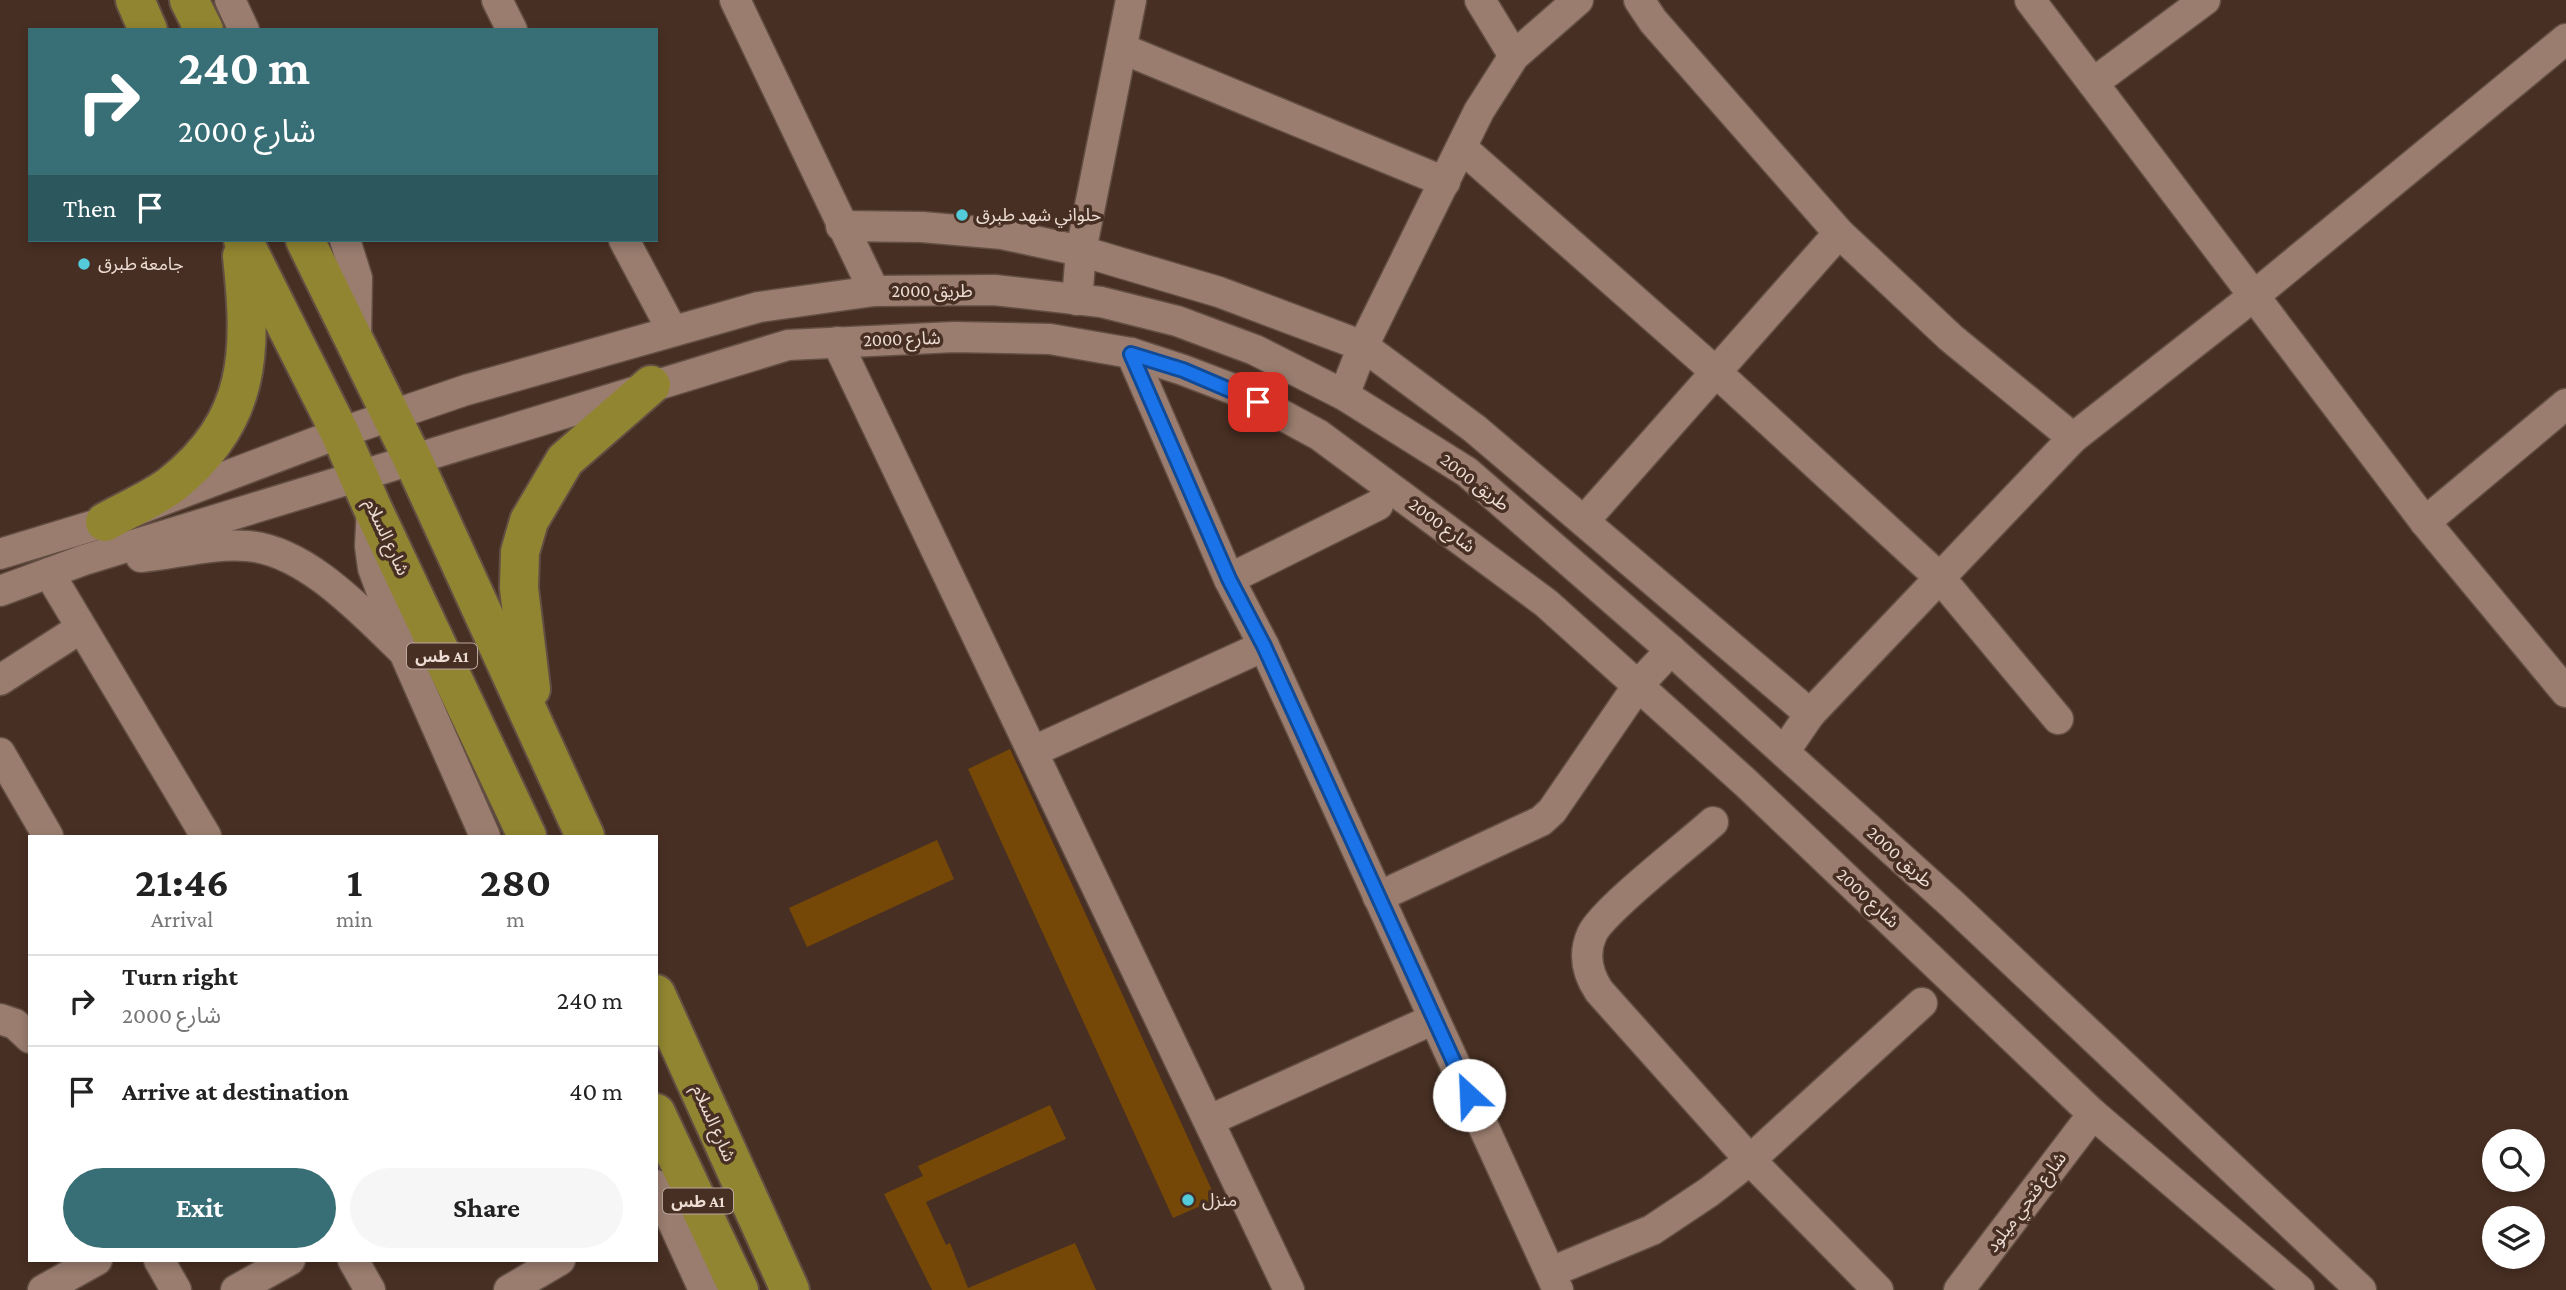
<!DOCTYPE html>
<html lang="en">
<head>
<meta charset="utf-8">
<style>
  :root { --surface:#fff; --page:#f6f6f6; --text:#222; --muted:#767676; --line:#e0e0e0; --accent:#386e75 }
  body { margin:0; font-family:"Crimson Pro","Noto Sans Arabic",serif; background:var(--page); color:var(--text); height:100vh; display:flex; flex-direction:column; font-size:26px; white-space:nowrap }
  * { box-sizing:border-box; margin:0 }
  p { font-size:23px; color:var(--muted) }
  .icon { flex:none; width:38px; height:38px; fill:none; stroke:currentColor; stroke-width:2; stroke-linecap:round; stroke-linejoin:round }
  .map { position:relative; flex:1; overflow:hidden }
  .sheet { position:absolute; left:28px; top:835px; width:630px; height:427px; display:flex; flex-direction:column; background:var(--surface); border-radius:0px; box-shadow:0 4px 10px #0003 }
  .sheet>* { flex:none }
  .banner { position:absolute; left:28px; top:28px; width:630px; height:214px; border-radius:0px; box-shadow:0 4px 10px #0003; background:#386e75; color:#fff; overflow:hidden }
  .fabs { position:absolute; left:2482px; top:1129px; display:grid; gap:14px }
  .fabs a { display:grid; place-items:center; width:63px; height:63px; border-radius:50%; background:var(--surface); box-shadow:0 4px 10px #0003; font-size:35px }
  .pin { position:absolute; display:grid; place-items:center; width:60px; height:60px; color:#fff; margin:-30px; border-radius:14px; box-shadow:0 4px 10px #0006 }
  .me { position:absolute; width:77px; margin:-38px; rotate:335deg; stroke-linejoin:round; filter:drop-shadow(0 0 5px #0008) }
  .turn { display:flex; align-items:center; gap:24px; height:147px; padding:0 35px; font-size:32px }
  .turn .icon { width:91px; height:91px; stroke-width:2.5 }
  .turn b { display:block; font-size:49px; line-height:60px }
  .then { display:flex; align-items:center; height:66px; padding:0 35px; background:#0003; gap:14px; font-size:26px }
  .eta { display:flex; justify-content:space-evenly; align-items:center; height:119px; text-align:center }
  .eta b { font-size:42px; font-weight:700; line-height:49px }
  .action { display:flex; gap:14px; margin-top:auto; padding:14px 35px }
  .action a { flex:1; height:80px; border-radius:42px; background:var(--accent); color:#fff; font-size:28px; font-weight:700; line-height:80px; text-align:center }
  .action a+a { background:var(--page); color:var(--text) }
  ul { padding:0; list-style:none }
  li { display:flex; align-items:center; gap:21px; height:91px; padding:0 35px; border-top:2px solid var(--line) }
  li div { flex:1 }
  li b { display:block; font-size:26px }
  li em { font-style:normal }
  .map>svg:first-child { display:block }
  .building { fill:#754808 }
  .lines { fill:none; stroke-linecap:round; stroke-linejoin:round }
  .minor-casing { stroke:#624e43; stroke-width:33 }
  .highway-casing { stroke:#624e43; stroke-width:42 }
  .minor { stroke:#9a7d6f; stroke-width:30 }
  .highway { stroke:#918531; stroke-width:38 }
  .route-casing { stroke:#114b97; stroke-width:18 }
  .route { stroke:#1a73e8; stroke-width:12 }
  .poi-dot { fill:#53cbdb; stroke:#482f23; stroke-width:2.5 }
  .labels { text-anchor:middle; stroke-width:7; stroke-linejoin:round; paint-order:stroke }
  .shield { fill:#482f23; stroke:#bba89f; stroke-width:2 }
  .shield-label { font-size:16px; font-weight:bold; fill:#ecdcd4 }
  .poi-label { font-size:18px; fill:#ecdcd4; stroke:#482f23; text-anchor:start }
  .street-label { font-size:18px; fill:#ecdcd4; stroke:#482f23 }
</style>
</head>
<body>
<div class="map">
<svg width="2566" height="1290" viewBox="0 0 2566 1290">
  <rect width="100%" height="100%" fill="#482f23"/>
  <g class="building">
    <polygon points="1010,749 1216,1199 1173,1218 968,769"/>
    <polygon points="937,840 954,879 807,947 789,908"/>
    <polygon points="1050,1105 1066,1139 926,1202 946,1245 950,1243 968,1288 1075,1243 1096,1290 932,1290 884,1194 923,1176 918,1166"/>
  </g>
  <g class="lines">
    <defs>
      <g id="minor">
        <polyline points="230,0 244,30"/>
        <polyline points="497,0 512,30"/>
        <polyline points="735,0 874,291"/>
        <polyline points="1480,0 1514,56"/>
        <polyline points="1639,0 1653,21 1839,233 1951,338 2073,438"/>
        <polyline points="2030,0 2425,522 2566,692"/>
        <polyline points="1123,49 1445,182"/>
        <polyline points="2093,83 2205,0"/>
        <polyline points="1462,148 1717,373 1941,579 2058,719"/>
        <polyline points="841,226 922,227 1002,234 1081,251 1219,292 1363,346 1475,429 1810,714"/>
        <polyline points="345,240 357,278 356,340"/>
        <polyline points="624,240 672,330"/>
        <polyline points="1077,300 1081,251 1131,0"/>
        <polyline points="837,342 1289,1290"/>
        <polyline points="1131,353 1229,579 1264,646 1558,1290"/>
        <polyline points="1344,395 1363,346 1479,111 1514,56 1578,0"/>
        <polyline points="372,507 370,546 373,568 404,652 485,836"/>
        <polyline points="1584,521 1839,233"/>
        <polyline points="2425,522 2566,404"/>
        <polyline points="0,554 105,522 340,433 466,390 759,307 874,291 994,290 1101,302 1177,321 1255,350 1344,395 1467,472 1671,650 1952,904 2361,1290"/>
        <path d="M141,557C175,554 212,543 247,546C306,550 364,614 404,652"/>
        <polyline points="49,573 206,836"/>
        <polyline points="1229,579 1378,505"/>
        <polyline points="0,591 84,560 788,345 954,337 1050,339 1131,353 1183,370 1238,391 1319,435 1546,603 1746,783 2093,1114 2299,1290"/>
        <polyline points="0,680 81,628"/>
        <polyline points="1034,751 1264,646"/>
        <polyline points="1784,752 1810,714 2073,438 2255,295 2566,39"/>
        <polyline points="0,753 48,836"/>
        <path d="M1713,822C1689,844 1603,910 1592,934C1583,954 1587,973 1599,991L1750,1160L1878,1290"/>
        <polyline points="1378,897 1541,821 1552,811 1639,684 1671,650"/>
        <polyline points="0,1019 15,1024 30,1038"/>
        <polyline points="1210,1120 1434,1019"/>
        <polyline points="656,1185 704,1290"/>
        <polyline points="159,1260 176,1290"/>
        <polyline points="353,1260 370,1290"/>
        <polyline points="1551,1272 1652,1230 1709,1192 1750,1160 1922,1003"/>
        <polyline points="43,1290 97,1260"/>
        <polyline points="236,1290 290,1260"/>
        <polyline points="509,1290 560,1260"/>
        <polyline points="1959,1290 2093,1114"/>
      </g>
      <g id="highway">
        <polyline points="135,0 148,30"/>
        <polyline points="189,0 204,30"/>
        <polyline points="243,240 340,433 372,507 527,836"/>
        <polyline points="305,240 412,458 585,836"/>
        <path d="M105,522C126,510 151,500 171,485C253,420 252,351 242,256"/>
        <polyline points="531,689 519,588 520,552 529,521 565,460 651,385"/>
        <polyline points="656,994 790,1290"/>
        <polyline points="656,1113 739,1290"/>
      </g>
    </defs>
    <use href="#minor" class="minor-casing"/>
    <use href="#highway" class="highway-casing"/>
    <use href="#minor" class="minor"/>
    <use href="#highway" class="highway"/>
  </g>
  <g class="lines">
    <defs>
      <polyline id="route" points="1258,402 1183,370 1131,354 1229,579 1264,646 1469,1095"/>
    </defs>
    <use href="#route" class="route-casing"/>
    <use href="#route" class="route"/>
  </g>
  <g class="poi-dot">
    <circle cx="962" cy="215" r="7"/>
    <circle cx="84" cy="264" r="7"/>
    <circle cx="1188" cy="1200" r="7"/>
  </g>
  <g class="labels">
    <g class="shield">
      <rect x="407" y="643.5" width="70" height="25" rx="5"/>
      <rect x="663" y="1188.5" width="70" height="25" rx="5"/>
    </g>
    <g class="shield-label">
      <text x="442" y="662">طس A1</text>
      <text x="698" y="1207">طس A1</text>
    </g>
    <g class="poi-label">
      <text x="976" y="221">حلواني شهد طبرق</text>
      <text x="98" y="270">جامعة طبرق</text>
      <text x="1202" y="1206">منزل</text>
    </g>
    <g class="street-label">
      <text x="932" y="297">طريق 2000</text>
      <text transform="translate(902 339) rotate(-2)" y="6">شارع 2000</text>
      <text transform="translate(1475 482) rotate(38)" y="6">طريق 2000</text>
      <text transform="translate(1442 525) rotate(37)" y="6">شارع 2000</text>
      <text transform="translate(387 537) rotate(65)" y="6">شارع السلام</text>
      <text transform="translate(1900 857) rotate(42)" y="6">طريق 2000</text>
      <text transform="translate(1868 898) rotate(43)" y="6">شارع 2000</text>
      <text transform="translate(714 1123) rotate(66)" y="6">شارع السلام</text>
      <text transform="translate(2026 1202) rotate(-53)" y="6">شارع فتحي ميلود</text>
    </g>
  </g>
</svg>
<div class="fabs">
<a><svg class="icon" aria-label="search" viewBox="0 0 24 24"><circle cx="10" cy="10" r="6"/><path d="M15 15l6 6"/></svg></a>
<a><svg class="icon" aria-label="layers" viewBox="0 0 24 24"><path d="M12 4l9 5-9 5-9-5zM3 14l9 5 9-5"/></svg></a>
</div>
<div class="pin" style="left:1258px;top:402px;background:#d93025"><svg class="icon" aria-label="arrive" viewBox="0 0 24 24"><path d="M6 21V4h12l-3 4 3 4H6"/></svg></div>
<svg class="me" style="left:1469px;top:1095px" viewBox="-20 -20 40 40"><circle r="19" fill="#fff"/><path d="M0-13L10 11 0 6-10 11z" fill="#1a73e8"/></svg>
<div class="banner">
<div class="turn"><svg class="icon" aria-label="right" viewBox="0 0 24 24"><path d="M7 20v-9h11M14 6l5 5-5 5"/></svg><div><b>240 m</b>شارع 2000</div></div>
<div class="then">Then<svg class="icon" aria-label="arrive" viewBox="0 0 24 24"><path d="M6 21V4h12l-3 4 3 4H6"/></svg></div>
</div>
<section class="sheet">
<div class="eta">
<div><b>21:46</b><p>Arrival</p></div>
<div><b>1</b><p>min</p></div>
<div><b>280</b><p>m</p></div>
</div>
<ul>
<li><svg class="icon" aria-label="right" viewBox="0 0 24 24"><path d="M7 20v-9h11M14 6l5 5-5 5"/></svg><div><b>Turn right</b><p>شارع 2000</p></div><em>240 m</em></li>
<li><svg class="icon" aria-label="arrive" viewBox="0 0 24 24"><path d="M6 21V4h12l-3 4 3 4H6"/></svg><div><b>Arrive at destination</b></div><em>40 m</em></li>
</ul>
<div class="action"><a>Exit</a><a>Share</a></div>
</section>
</div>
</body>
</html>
